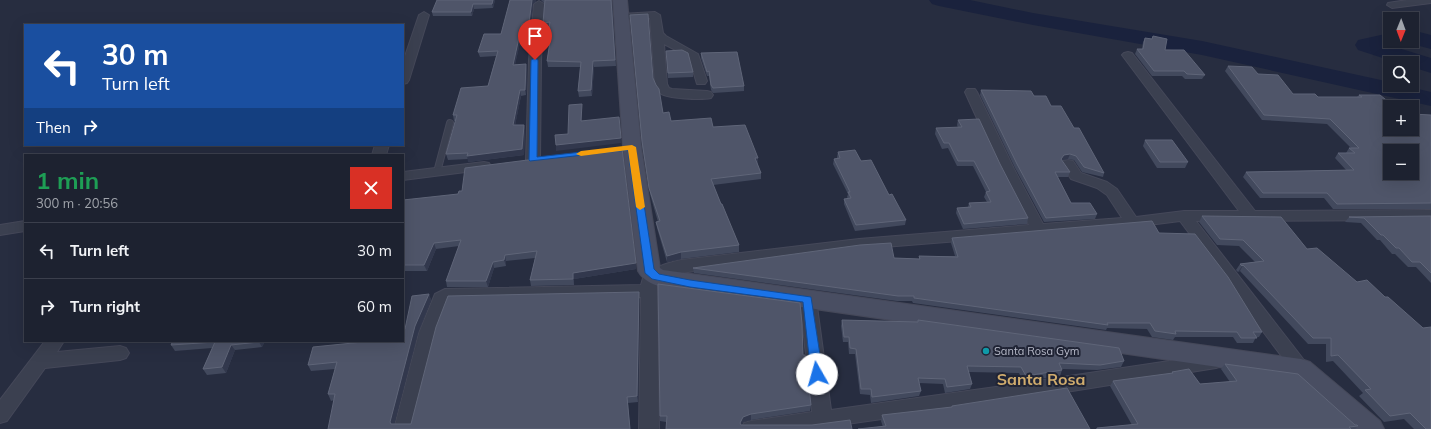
<!DOCTYPE html>
<html lang="en">
<head>
<meta charset="utf-8">
<style>
  :root { --surface:#1d2230; --page:#252a38; --text:#f1f3f6; --muted:#a0a4ab; --line:#3b3f4c }
  body { margin:0; font-family:Mulish,sans-serif; background:var(--page); color:var(--text); height:100vh; display:flex; flex-direction:column; font-size:15px; white-space:nowrap }
  * { box-sizing:border-box; margin:0 }
  p { font-size:13px; color:var(--muted) }
  .icon { flex:none; width:22px; height:22px; fill:none; stroke:currentColor; stroke-width:2; stroke-linecap:round; stroke-linejoin:round }
  .map { position:relative; flex:1; overflow:hidden }
  .panel { position:absolute; left:24px; top:154px; width:380px; height:188px; display:flex; flex-direction:column; background:var(--surface); border-radius:0px; box-shadow:0 4px 16px #0002,0 0 0 1px var(--line) }
  .panel>* { flex:none }
  .top-card { position:absolute; left:24px; top:24px; width:380px; height:122px; border-radius:0px; box-shadow:0 4px 16px #0002,0 0 0 1px var(--line); background:#1a4fa0; color:#fff; overflow:hidden }
  .needle { width:26px; rotate:181deg }
  .buttons { position:absolute; left:1383px; top:12px; display:grid; gap:8px }
  .buttons a { display:grid; place-items:center; width:36px; height:36px; border-radius:0px; background:var(--surface); box-shadow:0 4px 16px #0002,0 0 0 1px var(--line); font-size:20px }
  .pin { position:absolute; display:grid; place-items:center; width:34px; height:34px; color:#fff; margin:-41px -17px; border-radius:50% 50% 50% 0; rotate:-45deg; box-shadow:0 0 4px #0007 }
  .pin .icon { rotate:45deg }
  .me { position:absolute; width:44px; margin:-22px; rotate:353deg; stroke-linejoin:round; filter:drop-shadow(0 0 3px #0008) }
  .turn { display:flex; align-items:center; gap:14px; height:84px; padding:0 12px; font-size:18px }
  .turn .icon { width:52px; height:52px; stroke-width:2.5 }
  .turn b { display:block; font-size:28px; line-height:34px }
  .then { display:flex; align-items:center; height:38px; padding:0 12px; background:#0003; gap:8px; font-size:15px }
  .round { display:grid; place-items:center; flex:none; width:42px; height:42px; border-radius:0px; background:var(--page) }
  .summary { display:flex; align-items:center; justify-content:space-between; height:68px; padding:0 12px }
  h1 { font-size:24px; font-weight:700; line-height:30px; color:#1e9e55 }
  ul { padding:0; list-style:none }
  li { display:flex; align-items:center; gap:12px; height:56px; padding:0 12px; border-top:1px solid var(--line) }
  li div { flex:1 }
  li b { display:block; font-size:15px }
  li em { font-style:normal }
  .map>svg:first-child { display:block }
  .lines { fill:none; stroke-linecap:round; stroke-linejoin:round }
  .river { fill:#1a223d; fill-rule:evenodd }
  .lane-casing { stroke:#454859; stroke-width:8 }
  .street-casing { stroke:#454859; stroke-width:2 }
  .secondary-casing { stroke:#454859; stroke-width:2 }
  .lane { stroke:#3b4050; stroke-width:6 }
  .street { fill:#3b4050; fill-rule:evenodd }
  .secondary { fill:#494e62; fill-rule:evenodd }
  .wall { fill:#42495d }
  .shaded-wall { fill:#32384d }
  .building { fill:#4f5569; stroke:#5f6578; fill-rule:evenodd }
  .route { fill:#1a73e8; stroke:#114b97 }
  .slow { fill:#f59e0b }
  .culture-dot { fill:#0f9aa8; stroke:#202435; stroke-width:1.5 }
  .labels { text-anchor:middle; stroke-width:4; stroke-linejoin:round; paint-order:stroke }
  .poi-label { font-size:11px; fill:#b8bbca; stroke:#202435; text-anchor:start }
  .near-quarter-label { font-size:16px; font-weight:bold; fill:#d0ac6d; stroke:#202435 }
</style>
</head>
<body>
<div class="map">
<svg width="1431" height="429" viewBox="0 0 1431 429">
  <rect width="100%" height="100%" fill="#272d40"/>
  <g class="lines">
    <g class="river">
      <polygon points="929,0 970,0 1033,13 1202,41 1390,82 1390,85 1401,85 1431,92 1431,106 1202,55 1033,25 939,6 932,4"/>
      <polygon points="1412,30 1431,35 1431,49 1404,42 1412,41"/>
      <polygon points="1390,33 1390,41 1401,41 1398,45 1392,46 1431,58 1431,73 1412,67 1412,63 1398,63 1358,50 1355,45 1358,40"/>
    </g>
    <defs>
      <polyline id="lane" points="437,172 450,123"/>
      <g id="street">
        <polygon points="1407,0 1431,0 1431,3 1392,8 1387,5 1388,3"/>
        <polygon points="539,1 544,4 541,60 540,160 538,163 533,164 528,163 526,160 529,60 534,4"/>
        <polygon points="424,12 429,15 409,80 407,83 403,84 403,62 419,15"/>
        <path d="M655,12L660,15L663,33L666,36L698,54L707,81L705,84H697L689,57L664,44L667,84L669,88L672,89L707,91L711,92L713,95L711,98C702,100 667,99 660,93C657,91 656,87 655,84L650,18L621,20L616,17L621,14Z"/>
        <path d="M1128,52L1132,53L1255,211L1431,210V220L1196,221L1307,364L1310,369L1307,374L1301,376L1295,374L1180,221L1133,227L859,249L673,274L657,282L659,429H639L641,297L449,301L437,333L414,429H394L419,333L435,294L445,289L641,285L643,278L648,276C655,265 670,263 681,260L859,239L1029,225L1000,169L965,92L967,89H975L977,92L1014,169L1043,224L1122,218L1107,195L1097,188L1071,179L1061,164L1063,161L1068,160L1073,161L1081,173L1107,182L1117,189L1136,217L1184,211H1239L1122,55L1124,53Z"/>
        <polygon points="375,145 389,145 386,155 372,155"/>
        <polygon points="484,162 489,163 491,166 489,169 403,180 403,172"/>
        <polygon points="25,221 25,231 0,235 0,225"/>
        <polygon points="808,293 814,295 816,299 831,410 1003,386 1216,354 1222,356 1225,361 1222,366 1216,368 1003,402 811,429 741,429 744,423 751,421 812,412 800,299 802,295"/>
        <polygon points="45,341 64,341 57,352 120,346 126,348 129,353 126,358 120,360 45,368 7,421 0,423 0,400"/>
      </g>
      <path id="secondary" d="M613,0H627L641,147L660,268L663,270L1301,359L1310,362L1380,421L1384,429H1351L1294,378L690,291C672,288 648,289 638,271L623,147Z"/>
    </defs>
    <use href="#lane" class="lane-casing"/>
    <use href="#street" class="street-casing"/>
    <use href="#secondary" class="secondary-casing"/>
    <use href="#lane" class="lane"/>
    <use href="#street" class="street"/>
    <use href="#secondary" class="secondary"/>
  </g>
  <g class="wall">
    <polygon points="495,0 493,8 474,9 472,16 433,16 432,12"/>
    <polygon points="510,0 536,1 533,4 530,28 523,29 515,64 527,69 526,95 521,96 515,125 524,125 525,130 524,155 468,162 468,159 448,160 446,154 456,121 454,121 453,115 488,86 496,56 480,57 478,52 501,34"/>
    <polygon points="541,0 612,0 616,66 594,67 592,96 579,97 578,91 580,67 548,67 547,61 550,40 549,41 548,35 549,28 544,28 543,23 544,3"/>
    <polygon points="630,15 653,78 663,113 671,121 713,127 758,164 757,164 761,173 761,179 713,185 739,245 739,252 681,259 667,262 657,228 656,222 658,222 650,194 642,147"/>
    <polygon points="1153,36 1165,50 1205,75 1202,79 1185,79 1182,76 1152,76 1135,54 1137,49 1142,49 1143,42 1145,38 1152,39"/>
    <polygon points="666,51 693,72 693,77 668,78"/>
    <polygon points="701,53 744,86 744,91 713,93 711,90 709,76 707,76 701,58"/>
    <polygon points="1228,66 1258,74 1293,94 1318,97 1357,97 1359,95 1380,95 1390,129 1431,115 1431,209 1333,209 1324,198 1260,198 1243,177 1246,172 1346,170 1335,158 1338,153 1346,153 1349,148 1351,148 1327,124 1262,120 1225,71"/>
    <polygon points="981,90 1034,96 1051,106 1074,128 1104,173 1103,177 1082,172 1074,160 1068,159 1062,160 1070,172 1068,177 1058,177 1071,203 1097,214 1095,219 1044,222 1015,168 980,95"/>
    <polygon points="958,120 1000,164 1028,218 1027,224 963,229 956,213 957,208 968,207 969,203 987,202 984,197 986,192 973,166 957,166 948,148 942,149 935,134 936,128 958,128 957,125"/>
    <polygon points="1145,140 1188,162 1185,168 1157,168 1143,146"/>
    <polygon points="838,152 861,161 889,195 906,220 905,225 855,231 844,204 844,199 848,199 847,197 848,194 833,164 834,159 837,158 837,157"/>
    <polygon points="403,200 636,269 574,279 574,285 531,286 530,280 535,258 506,261 506,266 494,268 488,287 447,287 446,281 459,246 436,249 427,271 403,271"/>
    <polygon points="1202,216 1281,217 1431,429 1414,429 1404,419 1384,422 1359,396 1363,393 1333,361 1326,362 1326,344 1308,344 1240,271 1238,272 1236,270 1240,264 1255,262 1239,246 1217,245 1199,222"/>
    <polygon points="1431,216 1431,283 1416,267 1408,267 1395,254 1392,254 1380,240 1377,240 1361,223 1345,222 1349,217"/>
    <polygon points="1159,233 1262,332 1259,337 1256,337 1253,343 1237,343 1233,337 1175,337 1173,340 1152,337 1147,329 1107,328 1106,330 913,303 912,301 897,301 694,273 693,268 894,258 919,259 919,256 955,256 951,243 952,238"/>
    <polygon points="429,294 431,300 418,333 394,424 411,424 639,299 638,402 628,403 630,429 328,429 334,400 331,401 328,394 335,369 311,371 308,365 363,342 405,329"/>
    <polygon points="842,320 917,322 918,320 1124,361 1121,367 1097,370 1062,369 1062,370 1060,376 1023,381 1019,373 969,372 972,384 970,389 945,393 943,384 919,383 921,391 919,396 871,403 870,395 860,394 855,354 849,354 848,342 843,342 841,326"/>
    <polygon points="173,341 265,341 262,347 235,350 226,373 207,375 203,369 212,348 175,351 171,345"/>
    <polygon points="803,355 811,405 810,411 751,420 743,422 741,425 852,429 666,429 666,422 660,421 660,416"/>
    <polygon points="1225,364 1355,425 1358,426 1355,429 1096,429 1097,428 1132,425 1110,386 1113,381 1171,374 1172,372 1200,384 1230,382 1221,369"/>
    <polygon points="952,406 1090,429 883,427 881,421 882,415 951,408"/>
  </g>
  <g class="shaded-wall">
    <polygon points="493,0 495,0 493,8 492,4"/>
    <polygon points="532,0 536,0 536,1 533,4 530,28 529,23"/>
    <polygon points="473,4 474,9 472,16 471,12"/>
    <polygon points="522,24 523,29 514,70 513,65"/>
    <polygon points="593,61 594,67 592,96 591,90"/>
    <polygon points="526,64 527,69 526,95 525,90"/>
    <polygon points="520,90 521,96 514,131 513,125"/>
    <polygon points="582,104 582,126 581,121"/>
    <polygon points="619,117 621,143 556,151 556,145"/>
    <polygon points="524,125 525,130 524,155 468,162 467,156"/>
    <polygon points="1070,154 1068,159 1063,160 1060,163 1061,159 1064,155"/>
    <polygon points="755,158 758,158 758,164 754,164"/>
    <polygon points="434,243 436,249 427,271 424,265"/>
    <polygon points="681,252 681,259 667,262 667,256"/>
    <polygon points="505,255 506,261 506,266 504,260"/>
    <polygon points="493,262 494,268 488,287 486,281"/>
    <polygon points="636,263 636,269 574,279 574,285 573,273"/>
    <polygon points="1243,265 1240,271 1238,272 1242,266"/>
    <polygon points="639,292 639,299 638,402 637,396"/>
    <polygon points="429,294 431,300 418,333 393,429 390,422 415,326"/>
    <polygon points="260,341 265,341 262,347 259,342"/>
    <polygon points="231,345 235,350 226,373 222,367"/>
    <polygon points="751,414 751,420 743,422 740,428 740,423 743,417"/>
  </g>
  <g class="building">
    <polygon points="437,0 493,0 492,4 473,4 471,12 432,12"/>
    <polygon points="510,0 532,0 529,23 522,24 513,65 526,64 525,90 520,90 513,125 524,125 522,149 467,156 468,153 446,154 457,115 453,115 461,88 488,86 498,51 478,52 484,34 501,34"/>
    <polygon points="545,0 611,0 615,60 593,61 591,90 578,91 581,62 547,61 551,35 548,35 550,22 543,23"/>
    <polygon points="648,14 653,78 656,85 659,89 663,113 669,112 671,121 711,118 713,127 745,125 758,158 755,158 761,173 711,179 721,204 722,204 739,245 681,252 667,256 656,222 660,221 649,188 642,141 630,15"/>
    <polygon points="1153,36 1167,39 1165,50 1184,50 1205,75 1187,74 1184,71 1154,71 1137,49 1143,49 1145,38 1152,39"/>
    <polygon points="682,50 688,53 693,72 668,73 666,51"/>
    <polygon points="737,52 744,86 713,88 711,85 709,71 707,72 701,53"/>
    <path d="M1228,66L1252,67L1258,74L1278,75L1293,94H1315L1318,97H1362L1359,95H1380L1395,107H1390V129H1412V114L1431,115V203L1337,204L1327,193H1263L1246,172L1354,170L1338,153H1355L1349,148H1359L1330,119L1264,115ZM1390,151H1412V173H1390Z"/>
    <polygon points="981,90 1031,91 1034,96 1046,96 1051,106 1061,106 1074,128 1079,128 1104,173 1084,167 1076,156 1070,154 1064,155 1061,159 1070,172 1055,172 1071,203 1090,203 1097,214 1046,218 1017,164"/>
    <polygon points="582,104 581,121 619,117 621,138 556,145 555,135 568,134 569,105"/>
    <polygon points="979,119 1000,164 1028,218 964,224 957,208 971,207 969,203 991,202 986,192 990,191 974,161 958,161 949,143 944,143 936,128 962,127 958,120"/>
    <polygon points="1145,140 1172,140 1188,162 1160,162"/>
    <polygon points="622,148 636,263 573,273 573,279 530,280 537,251 505,255 504,260 493,262 486,281 446,281 461,240 434,243 424,265 403,265 403,200 458,194 459,191 462,191 465,168"/>
    <polygon points="855,150 861,161 871,160 889,195 892,194 906,220 856,225 844,199 851,198 848,192 850,192 834,159 840,158 838,152"/>
    <polygon points="1202,216 1281,217 1307,249 1317,248 1357,282 1367,280 1385,297 1388,297 1423,328 1431,327 1431,429 1426,429 1410,413 1390,416 1365,390 1371,389 1338,355 1331,356 1331,338 1313,338 1243,265 1242,266 1240,264 1264,261 1243,240 1220,239"/>
    <polygon points="1431,216 1431,273 1420,262 1412,262 1399,248 1396,248 1383,235 1381,235 1364,218 1349,217"/>
    <polygon points="1152,221 1159,233 1195,234 1228,277 1262,332 1253,332 1257,338 1241,338 1237,332 1175,331 1176,334 1155,331 1150,323 1107,323 1108,325 914,298 914,296 898,296 693,268 860,245 891,243 894,258 920,259 919,256 958,257 952,238"/>
    <polygon points="658,284 800,303 802,324 803,355 805,355 811,405 751,414 743,417 740,423 741,425 812,425 850,420 852,429 666,429 667,416 660,416"/>
    <polygon points="639,292 637,396 627,397 630,429 328,429 335,394 328,394 337,362 308,365 313,347 363,342 363,341 403,341 403,330 405,329 412,296 429,294 415,326 390,422 391,424 411,424 436,327 448,296"/>
    <polygon points="842,320 918,322 918,320 1119,348 1124,361 1100,365 1059,363 1062,370 1026,376 1021,367 967,366 972,384 947,387 945,379 918,378 921,391 872,397 871,389 861,389 856,349 850,348 849,337 844,337"/>
    <polygon points="173,341 260,341 259,342 231,345 222,367 203,369 215,342 171,345"/>
    <polygon points="1225,364 1298,374 1355,425 1357,425 1358,426 1349,427 1351,429 1097,429 1097,428 1138,424 1113,381 1173,373 1172,372 1189,369 1200,384 1237,381"/>
    <polygon points="1067,388 1090,429 858,429 886,426 882,415 952,407 952,406"/>
  </g>
  <polygon class="route" points="535,58 538,60 537,157 635,146 654,269 659,274 690,280 811,297 823,374 821,378 817,379 813,378 811,374 803,302 690,287 652,279 645,273 628,150 530,161 529,160 531,60"/>
  <polygon class="slow" points="632,145 636,147 645,207 640,210 636,207 628,150 581,156 576,154 581,151"/>
  <circle class="culture-dot" cx="986" cy="351" r="4"/>
  <g class="labels">
    <g class="poi-label">
      <text x="994" y="355">Santa Rosa Gym</text>
    </g>
    <g class="near-quarter-label">
      <text x="1041" y="385">Santa Rosa</text>
    </g>
  </g>
</svg>
<div class="buttons">
<a><svg class="needle" viewBox="-14 -14 28 28"><path d="M0-13l5 13h-10z" fill="#e53935"/><path d="M0 13l5-13h-10z" fill="#a0a4ab"/></svg></a>
<a><svg class="icon" aria-label="search" viewBox="0 0 24 24"><circle cx="10" cy="10" r="6"/><path d="M15 15l6 6"/></svg></a>
<a>+</a>
<a>−</a>
</div>
<div class="pin" style="left:535px;top:60px;background:#d93025"><svg class="icon" aria-label="arrive" viewBox="0 0 24 24"><path d="M6 21V4h12l-3 4 3 4H6"/></svg></div>
<svg class="me" style="left:817px;top:374px" viewBox="-20 -20 40 40"><circle r="19" fill="#fff"/><path d="M0-13L10 11 0 6-10 11z" fill="#1a73e8"/></svg>
<div class="top-card">
<div class="turn"><svg class="icon" aria-label="left" viewBox="0 0 24 24"><path d="M17 20v-9H6M10 6l-5 5 5 5"/></svg><div><b>30 m</b>Turn left</div></div>
<div class="then">Then<svg class="icon" aria-label="right" viewBox="0 0 24 24"><path d="M7 20v-9h11M14 6l5 5-5 5"/></svg></div>
</div>
<section class="panel">
<div class="summary"><div><h1>1 min</h1><p>300 m · 20:56</p></div><a class="round" style="background:#d93025;color:#fff"><svg class="icon" aria-label="close" viewBox="0 0 24 24"><path d="M6 6l12 12M18 6L6 18"/></svg></a></div>
<ul>
<li><svg class="icon" aria-label="left" viewBox="0 0 24 24"><path d="M17 20v-9H6M10 6l-5 5 5 5"/></svg><div><b>Turn left</b></div><em>30 m</em></li>
<li><svg class="icon" aria-label="right" viewBox="0 0 24 24"><path d="M7 20v-9h11M14 6l5 5-5 5"/></svg><div><b>Turn right</b></div><em>60 m</em></li>
</ul>
</section>
</div>
</body>
</html>
